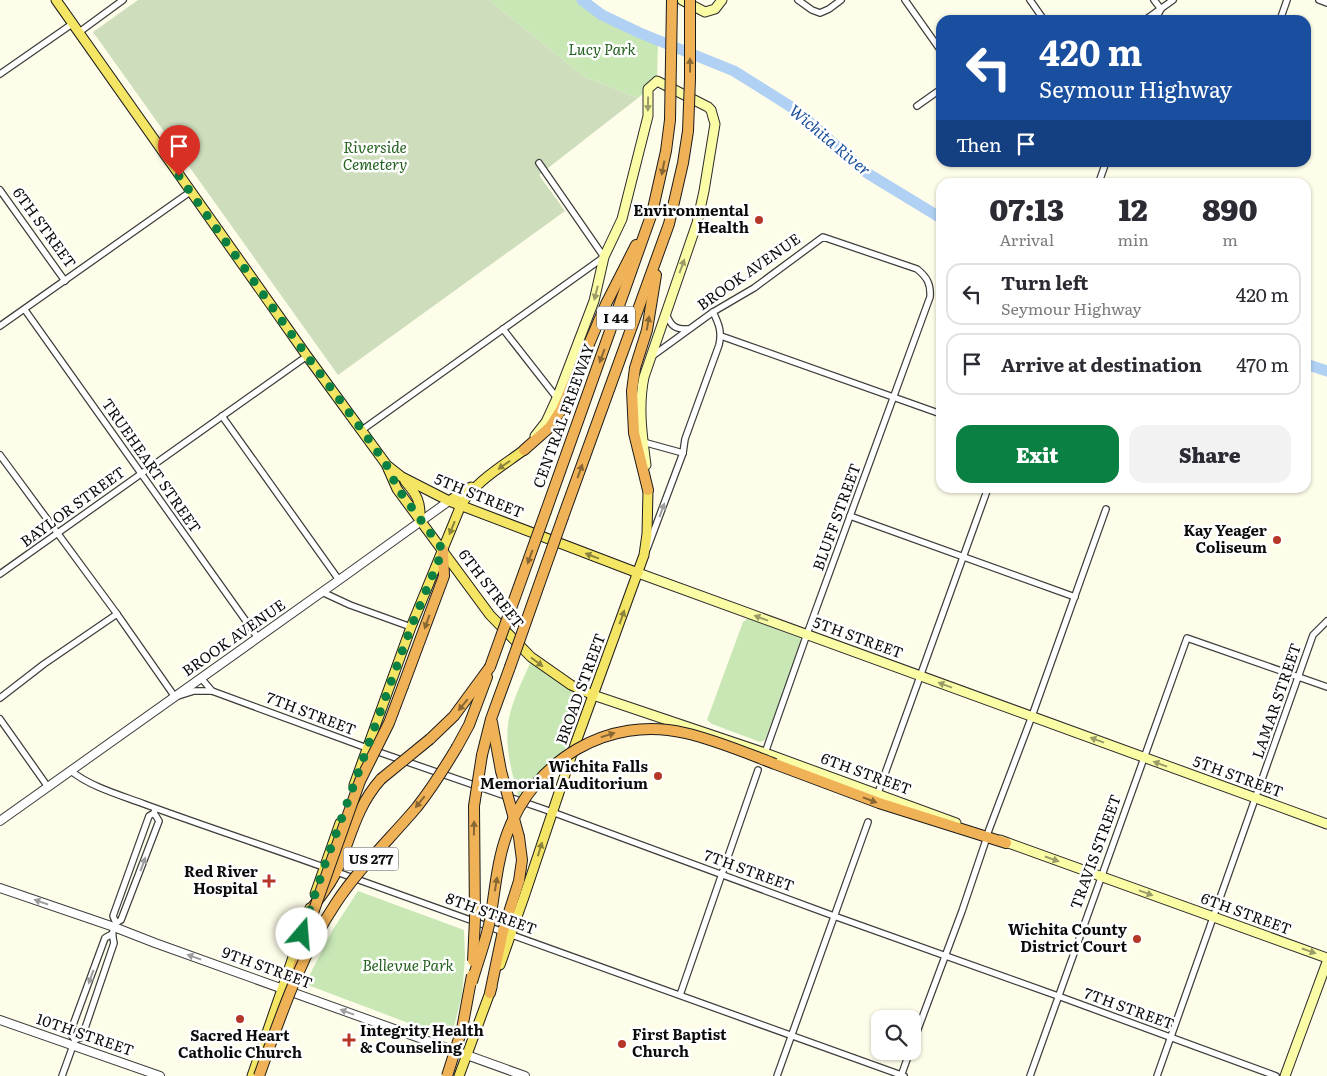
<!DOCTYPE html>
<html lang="en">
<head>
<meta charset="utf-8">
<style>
  :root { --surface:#fff; --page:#f2f2f3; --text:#2b2b33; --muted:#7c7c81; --line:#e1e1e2; --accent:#0b8043 }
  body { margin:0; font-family:Literata,serif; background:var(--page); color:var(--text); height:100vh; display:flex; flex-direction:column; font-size:19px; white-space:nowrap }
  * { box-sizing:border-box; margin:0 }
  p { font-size:16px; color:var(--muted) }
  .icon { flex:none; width:28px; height:28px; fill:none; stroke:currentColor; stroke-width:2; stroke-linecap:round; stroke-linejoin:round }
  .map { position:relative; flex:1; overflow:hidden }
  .drawer { position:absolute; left:936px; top:178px; width:375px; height:315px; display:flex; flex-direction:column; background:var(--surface); border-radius:15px; box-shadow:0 1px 4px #0004 }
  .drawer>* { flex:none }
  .top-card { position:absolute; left:936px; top:15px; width:375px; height:152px; border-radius:15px; box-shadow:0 1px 4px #0004; background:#1a4fa0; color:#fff; overflow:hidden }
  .tools { position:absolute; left:871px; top:1010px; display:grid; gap:10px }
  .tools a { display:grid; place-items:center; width:50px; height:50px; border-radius:10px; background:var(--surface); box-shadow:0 1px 4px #0004; font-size:25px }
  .pin { position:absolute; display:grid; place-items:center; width:42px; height:42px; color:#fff; margin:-51px -21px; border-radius:50% 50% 50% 0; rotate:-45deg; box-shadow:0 0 5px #0007 }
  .pin .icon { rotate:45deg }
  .me { position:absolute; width:55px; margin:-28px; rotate:18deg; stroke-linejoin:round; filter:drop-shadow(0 0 4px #0008) }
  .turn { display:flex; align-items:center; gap:18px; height:105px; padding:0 20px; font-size:22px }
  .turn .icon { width:65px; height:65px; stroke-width:2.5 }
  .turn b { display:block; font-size:35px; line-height:42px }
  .then { display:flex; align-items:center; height:48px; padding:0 20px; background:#0003; gap:10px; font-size:19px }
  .eta { display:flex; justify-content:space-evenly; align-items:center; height:85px; text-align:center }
  .eta b { font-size:30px; font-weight:800; line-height:35px }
  .button { display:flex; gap:10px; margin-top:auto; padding:10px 20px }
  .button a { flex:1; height:58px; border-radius:15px; background:var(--accent); color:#fff; font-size:20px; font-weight:800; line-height:58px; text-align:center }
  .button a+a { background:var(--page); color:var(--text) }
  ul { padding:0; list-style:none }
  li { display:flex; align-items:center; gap:15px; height:62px; margin:0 10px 8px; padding:0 10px; border:2px solid var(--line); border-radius:15px }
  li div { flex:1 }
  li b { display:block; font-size:19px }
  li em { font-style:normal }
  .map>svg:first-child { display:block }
  .green { fill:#c8e7b5 }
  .cemetery { fill:#cedebd }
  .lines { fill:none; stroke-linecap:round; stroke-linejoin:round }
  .river { stroke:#b0d1f4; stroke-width:11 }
  .minor-casing { stroke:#3e3e3e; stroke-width:8 }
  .tertiary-casing { stroke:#3e3e3e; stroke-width:10 }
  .secondary-casing { stroke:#2d2d2d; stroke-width:11 }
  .primary-casing { stroke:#1c1c1c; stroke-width:11 }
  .motorway-casing { stroke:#1c1c1c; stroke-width:12 }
  .minor { stroke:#fff; stroke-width:5.5 }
  .tertiary { stroke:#fff; stroke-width:8 }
  .secondary { stroke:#fafca6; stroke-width:9 }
  .primary { stroke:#f4e564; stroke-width:9 }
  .motorway { stroke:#f0b256; stroke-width:10 }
  .motorway-bridge-casing { stroke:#1c1c1c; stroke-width:12; stroke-linecap:butt }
  .motorway-bridge { stroke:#f0b256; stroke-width:10 }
  .oneway { fill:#896734 }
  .oneway2 { fill:#9a9c68 }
  .oneway3 { fill:#8b833c }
  .oneway4 { fill:#9d9d9d }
  .route { stroke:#0b8043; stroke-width:9; stroke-dasharray:0 16.2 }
  .poi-dot { fill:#b63628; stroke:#fff; stroke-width:2 }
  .labels { text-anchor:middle; stroke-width:5; stroke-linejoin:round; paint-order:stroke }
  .shield { fill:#fff; stroke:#545454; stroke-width:1 }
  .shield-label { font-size:14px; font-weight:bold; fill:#0b0b0b }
  .park-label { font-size:15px; font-style:italic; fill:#23601e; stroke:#fff }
  .poi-label { font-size:15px; font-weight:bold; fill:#0b0b0b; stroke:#fff; text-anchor:end }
  .street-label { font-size:15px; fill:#0b0b0b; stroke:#fff }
  .water-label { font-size:16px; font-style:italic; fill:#194f98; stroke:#fff }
</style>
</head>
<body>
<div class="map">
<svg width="1327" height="1076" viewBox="0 0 1327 1076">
  <rect width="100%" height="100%" fill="#fefde9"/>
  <g class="green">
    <polygon points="489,0 582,0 602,15 658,40 657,81 638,98 583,76"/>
    <polygon points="748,618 800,638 802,641 765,740 760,742 712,724 707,720 743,622"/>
    <path d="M530,663L582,697L563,755L521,798L518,795C511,770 504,744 509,718C513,699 523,680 530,663Z"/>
    <polygon points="358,891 464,930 465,957 462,995 451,1039 305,984 332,931"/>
  </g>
  <polygon class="cemetery" points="138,0 489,0 583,76 638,98 539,175 565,211 338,375 93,32"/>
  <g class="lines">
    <g class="river">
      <polyline points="582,0 602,15 640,33 734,71 796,110 867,173 941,218"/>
      <polyline points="1306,364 1327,371"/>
    </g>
    <defs>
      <g id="minor">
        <polyline points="798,0 812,10 820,13 829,9 841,0"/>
        <polyline points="905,0 941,51"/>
        <polyline points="1030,0 1044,20"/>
        <polyline points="1154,0 1161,9 1155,20"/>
        <polyline points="1319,0 1327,3"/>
        <polyline points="1145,20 1173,0"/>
        <polyline points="1280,20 1287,0"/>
        <polyline points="78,33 123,0"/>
        <polyline points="0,74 72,24"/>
        <polyline points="917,106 941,89"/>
        <polyline points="1099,182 1106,162"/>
        <polyline points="0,190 65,281"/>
        <polyline points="25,310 258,638"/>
        <path d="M666,313C670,325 675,330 688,329"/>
        <polyline points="0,326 190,192"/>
        <polyline points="503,329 557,398"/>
        <polyline points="721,336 941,414"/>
        <path d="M651,357L713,312L754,288L823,237L917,269C927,277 931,284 930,297L807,634L765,753"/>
        <polyline points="222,416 339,580"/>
        <polyline points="362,430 604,257 539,163"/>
        <polyline points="643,442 683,453"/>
        <polyline points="0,455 117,614 175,697 194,691 212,691 367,748 552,812 834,916 1058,996 1276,1076"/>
        <polyline points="850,516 1075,597"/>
        <path d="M647,549L683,453L685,439L719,345C722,332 719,324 713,312"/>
        <polyline points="0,574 307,356"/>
        <polyline points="322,592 350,605 411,627"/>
        <polyline points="201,678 212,691"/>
        <polyline points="0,698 44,664 117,614"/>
        <polyline points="0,719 48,787"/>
        <path d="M71,771C91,787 120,795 144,804C204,826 265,846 326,868"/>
        <polyline points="878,793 988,488"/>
        <polyline points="987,835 1032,716 1106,509"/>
        <polyline points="334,871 904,1076"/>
        <polyline points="116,923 113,916 149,816 154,813 155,810"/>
        <polyline points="680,995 758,770"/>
        <polyline points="75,1040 70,1033 105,938 112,934"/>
        <polyline points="912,1045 962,911 987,837"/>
        <path d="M62,1076L75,1040L82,1037L114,943C112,935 112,930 116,923L121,920L159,821L154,813"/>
        <polyline points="777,1076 868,822"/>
        <polyline points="901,1076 910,1051"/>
        <polyline points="1030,1076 1187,638 1327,687"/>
        <polyline points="1157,1076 1313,635 1327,621"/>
      </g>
      <g id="tertiary">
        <polyline points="0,821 339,580 449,501"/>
        <polyline points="0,888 114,927 155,943 525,1076"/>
        <polyline points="0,1020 160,1076"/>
      </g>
      <g id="secondary">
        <polyline points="682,0 705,12 715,9 722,0"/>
        <path d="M535,436L546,422L557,398L594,301L604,257L622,219L648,116V89L657,81L708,107L711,110L715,124L704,191L697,223L644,377C638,406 642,435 646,465"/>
        <polyline points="638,573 1327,824"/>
        <polyline points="593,695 765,753 956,823"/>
        <polyline points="1000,840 1327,958"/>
        <polyline points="1285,1076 1327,962"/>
      </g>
      <g id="primary">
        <polyline points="56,0 307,356 386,464 397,489 490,615 531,657 571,685 593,695"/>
        <polyline points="388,466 402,477 449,501 638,573"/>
        <path d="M405,481C417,495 421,501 420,521"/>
        <polyline points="449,501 471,487"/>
        <path d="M354,785L411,627L461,505C476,481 501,467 524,450"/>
        <polyline points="315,894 340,823"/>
        <polyline points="500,965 524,897 576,742 644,555 647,534 648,490"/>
        <polyline points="252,1076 310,908"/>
        <polyline points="459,1076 492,987"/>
      </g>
      <g id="motorway">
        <polyline points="524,450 550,427 561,410 606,304 636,245"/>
        <polyline points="648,490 634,433 632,391 635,368 647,330 656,275"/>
        <polyline points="546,511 652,213 666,151 670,120"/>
        <polyline points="563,517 669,224 683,163 688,131"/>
        <polyline points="403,686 444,576 443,550"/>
        <polyline points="492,722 501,771"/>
        <polyline points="430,739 454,716 490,667"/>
        <polyline points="457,747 469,725 487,677"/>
        <polyline points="482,755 491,719 510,667"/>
        <polyline points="775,764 879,803 1006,843"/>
        <path d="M309,912C318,899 331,885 337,870C351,837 356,807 381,779"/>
        <polyline points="298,967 314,910"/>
        <polyline points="490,993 503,931 519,881 522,860 519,837"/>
      </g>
    </defs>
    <use href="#minor" class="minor-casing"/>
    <use href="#tertiary" class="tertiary-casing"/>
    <use href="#secondary" class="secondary-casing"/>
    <use href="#primary" class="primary-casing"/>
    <use href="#motorway" class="motorway-casing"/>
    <use href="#minor" class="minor"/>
    <use href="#tertiary" class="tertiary"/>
    <use href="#secondary" class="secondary"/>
    <use href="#primary" class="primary"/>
    <use href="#motorway" class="motorway"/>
    <defs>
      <g id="motorway-bridge">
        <polyline points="670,120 672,0"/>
        <polyline points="688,131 690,79 690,0"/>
        <polyline points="490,667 546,511"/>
        <polyline points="510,667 563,517"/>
        <polyline points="501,771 519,837"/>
        <polyline points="381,779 430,739"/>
        <polyline points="314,910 360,781 389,723 403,686"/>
        <polyline points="473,961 475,919 474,806 482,755"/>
        <path d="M472,982C478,961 486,941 490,920C495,891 497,861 507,834C534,760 608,715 685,733C716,740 746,753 775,764"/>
        <path d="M259,1076C281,1015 300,957 336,903C359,868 390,839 417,807C432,788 445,767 457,747"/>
        <polyline points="447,1076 462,1029 472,975"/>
      </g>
    </defs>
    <use href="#motorway-bridge" class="motorway-bridge-casing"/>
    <use href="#motorway-bridge" class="motorway-bridge"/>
  </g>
  <defs><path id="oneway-solid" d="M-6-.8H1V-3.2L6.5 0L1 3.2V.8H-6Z" transform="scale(1.25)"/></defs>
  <g class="oneway">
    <use href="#oneway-solid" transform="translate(690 65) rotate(-90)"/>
    <use href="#oneway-solid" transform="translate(663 168) rotate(101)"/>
    <use href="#oneway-solid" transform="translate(648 323) rotate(-80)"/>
    <use href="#oneway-solid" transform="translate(602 356) rotate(110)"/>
    <use href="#oneway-solid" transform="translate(580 471) rotate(-70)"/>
    <use href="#oneway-solid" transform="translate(530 557) rotate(110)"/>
    <use href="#oneway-solid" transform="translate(427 622) rotate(110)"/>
    <use href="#oneway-solid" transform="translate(463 705) rotate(129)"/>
    <use href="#oneway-solid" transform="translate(608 735) rotate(-17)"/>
    <use href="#oneway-solid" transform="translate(870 800) rotate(21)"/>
    <use href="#oneway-solid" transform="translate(420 802) rotate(129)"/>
    <use href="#oneway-solid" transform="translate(474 828) rotate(-89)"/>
    <use href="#oneway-solid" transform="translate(496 884) rotate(-81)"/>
  </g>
  <g class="oneway2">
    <use href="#oneway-solid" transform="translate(648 104) rotate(91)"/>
    <use href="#oneway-solid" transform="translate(682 266) rotate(-70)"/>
    <use href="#oneway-solid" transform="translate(596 293) rotate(104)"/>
    <use href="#oneway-solid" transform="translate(761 618) rotate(-160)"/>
    <use href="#oneway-solid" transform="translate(945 685) rotate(-160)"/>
    <use href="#oneway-solid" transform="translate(1097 740) rotate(-160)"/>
    <use href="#oneway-solid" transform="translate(1160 764) rotate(-160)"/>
    <use href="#oneway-solid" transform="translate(1052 859) rotate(19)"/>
    <use href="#oneway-solid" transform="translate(1146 893) rotate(20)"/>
    <use href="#oneway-solid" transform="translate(1309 951) rotate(19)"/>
  </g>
  <g class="oneway3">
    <use href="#oneway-solid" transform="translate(504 465) rotate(145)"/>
    <use href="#oneway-solid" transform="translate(452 528) rotate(112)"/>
    <use href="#oneway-solid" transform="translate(592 556) rotate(-159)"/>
    <use href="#oneway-solid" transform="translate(622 617) rotate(-70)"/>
    <use href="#oneway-solid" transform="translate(537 662) rotate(37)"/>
    <use href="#oneway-solid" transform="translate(540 849) rotate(-73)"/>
  </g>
  <g class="oneway4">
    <use href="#oneway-solid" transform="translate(662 510) rotate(-70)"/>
    <use href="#oneway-solid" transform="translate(143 864) rotate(-70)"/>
    <use href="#oneway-solid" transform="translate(41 902) rotate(-161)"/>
    <use href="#oneway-solid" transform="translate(194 957) rotate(-161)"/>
    <use href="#oneway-solid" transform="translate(91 977) rotate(110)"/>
    <use href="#oneway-solid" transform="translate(347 1012) rotate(-160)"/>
  </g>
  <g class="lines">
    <polyline class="route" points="179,176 307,356 362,430 386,464 398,489 443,550 411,627 324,867 302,934"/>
  </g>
  <g class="poi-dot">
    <circle cx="759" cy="220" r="5"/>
    <circle cx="1277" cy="540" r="5"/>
    <circle cx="658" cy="776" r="5"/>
    <path d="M266.5 873.5h5v5h5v5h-5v5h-5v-5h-5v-5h5z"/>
    <circle cx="1137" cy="939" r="5"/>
    <circle cx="240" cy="1019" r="5"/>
    <path d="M346.5 1032.5h5v5h5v5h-5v5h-5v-5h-5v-5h5z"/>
    <circle cx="622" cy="1044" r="5"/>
  </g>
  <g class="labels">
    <g class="shield">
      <rect x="597" y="306.5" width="38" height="23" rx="4"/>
      <rect x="343.5" y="847.5" width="55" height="23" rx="4"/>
    </g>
    <g class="shield-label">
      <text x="616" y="323">I 44</text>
      <text x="371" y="864">US 277</text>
    </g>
    <g class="park-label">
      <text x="602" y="55">Lucy Park</text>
      <text x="375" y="153">Riverside<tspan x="375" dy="17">Cemetery</tspan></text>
      <text x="408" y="971">Bellevue Park</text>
    </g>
    <g class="poi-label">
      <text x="749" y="216">Environmental<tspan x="749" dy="17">Health</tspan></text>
      <text x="1267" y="536">Kay Yeager<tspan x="1267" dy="17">Coliseum</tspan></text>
      <text x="648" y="772">Wichita Falls<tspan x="648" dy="17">Memorial Auditorium</tspan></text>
      <text x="258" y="877">Red River<tspan x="258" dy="17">Hospital</tspan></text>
      <text x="1127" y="935">Wichita County<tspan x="1127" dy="17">District Court</tspan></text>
      <text x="360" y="1036" text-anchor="start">Integrity Health<tspan x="360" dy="17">&amp; Counseling</tspan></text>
      <text x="632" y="1040" text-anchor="start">First Baptist<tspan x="632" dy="17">Church</tspan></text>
      <text x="240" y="1041" text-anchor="middle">Sacred Heart<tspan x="240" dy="17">Catholic Church</tspan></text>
    </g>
    <g class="street-label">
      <text transform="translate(44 228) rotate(54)" y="5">6TH STREET</text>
      <text transform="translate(749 272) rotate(-35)" y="5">BROOK AVENUE</text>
      <text transform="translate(564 416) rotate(-70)" y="5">CENTRAL FREEWAY</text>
      <text transform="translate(151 466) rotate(55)" y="5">TRUEHEART STREET</text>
      <text transform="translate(479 496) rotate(22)" y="5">5TH STREET</text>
      <text transform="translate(73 507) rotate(-36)" y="5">BAYLOR STREET</text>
      <text transform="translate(837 517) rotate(-70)" y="5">BLUFF STREET</text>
      <text transform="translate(491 589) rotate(52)" y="5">6TH STREET</text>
      <text transform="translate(234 638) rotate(-35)" y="5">BROOK AVENUE</text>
      <text transform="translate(858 638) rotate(20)" y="5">5TH STREET</text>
      <text transform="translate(581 689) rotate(-70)" y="5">BROAD STREET</text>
      <text transform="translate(1277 701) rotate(-71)" y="5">LAMAR STREET</text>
      <text transform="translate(311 714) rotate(21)" y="5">7TH STREET</text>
      <text transform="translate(866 774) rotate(20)" y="5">6TH STREET</text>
      <text transform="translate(1238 777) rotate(20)" y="5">5TH STREET</text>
      <text transform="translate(1096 852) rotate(-70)" y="5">TRAVIS STREET</text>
      <text transform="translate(749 871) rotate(20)" y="5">7TH STREET</text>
      <text transform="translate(491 914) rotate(20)" y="5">8TH STREET</text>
      <text transform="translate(1246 914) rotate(20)" y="5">6TH STREET</text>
      <text transform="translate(267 968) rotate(20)" y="5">9TH STREET</text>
      <text transform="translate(1129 1009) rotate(20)" y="5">7TH STREET</text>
      <text transform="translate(85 1035) rotate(19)" y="5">10TH STREET</text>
    </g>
    <g class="water-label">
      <text transform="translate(830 140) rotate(40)" y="6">Wichita River</text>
    </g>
  </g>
</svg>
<div class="tools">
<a><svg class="icon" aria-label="search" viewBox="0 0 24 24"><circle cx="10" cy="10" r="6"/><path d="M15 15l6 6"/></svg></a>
</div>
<div class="pin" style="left:179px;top:176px;background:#d93025"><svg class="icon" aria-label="arrive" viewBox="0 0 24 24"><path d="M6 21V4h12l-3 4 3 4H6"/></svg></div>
<svg class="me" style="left:302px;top:934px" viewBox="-20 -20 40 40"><circle r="19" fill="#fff"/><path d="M0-13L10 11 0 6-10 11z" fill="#0b8043"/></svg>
<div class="top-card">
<div class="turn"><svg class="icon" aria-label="left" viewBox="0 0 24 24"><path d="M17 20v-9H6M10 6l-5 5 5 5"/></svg><div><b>420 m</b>Seymour Highway</div></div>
<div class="then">Then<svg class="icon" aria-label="arrive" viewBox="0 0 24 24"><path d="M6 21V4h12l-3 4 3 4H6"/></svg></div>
</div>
<section class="drawer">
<div class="eta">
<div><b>07:13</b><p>Arrival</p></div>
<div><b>12</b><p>min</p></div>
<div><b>890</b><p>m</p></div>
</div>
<ul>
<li><svg class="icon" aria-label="left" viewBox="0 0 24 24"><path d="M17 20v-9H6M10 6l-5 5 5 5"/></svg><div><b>Turn left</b><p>Seymour Highway</p></div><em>420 m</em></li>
<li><svg class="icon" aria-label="arrive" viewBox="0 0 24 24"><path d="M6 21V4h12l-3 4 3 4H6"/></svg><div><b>Arrive at destination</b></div><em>470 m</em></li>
</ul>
<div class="button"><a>Exit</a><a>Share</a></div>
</section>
</div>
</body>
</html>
